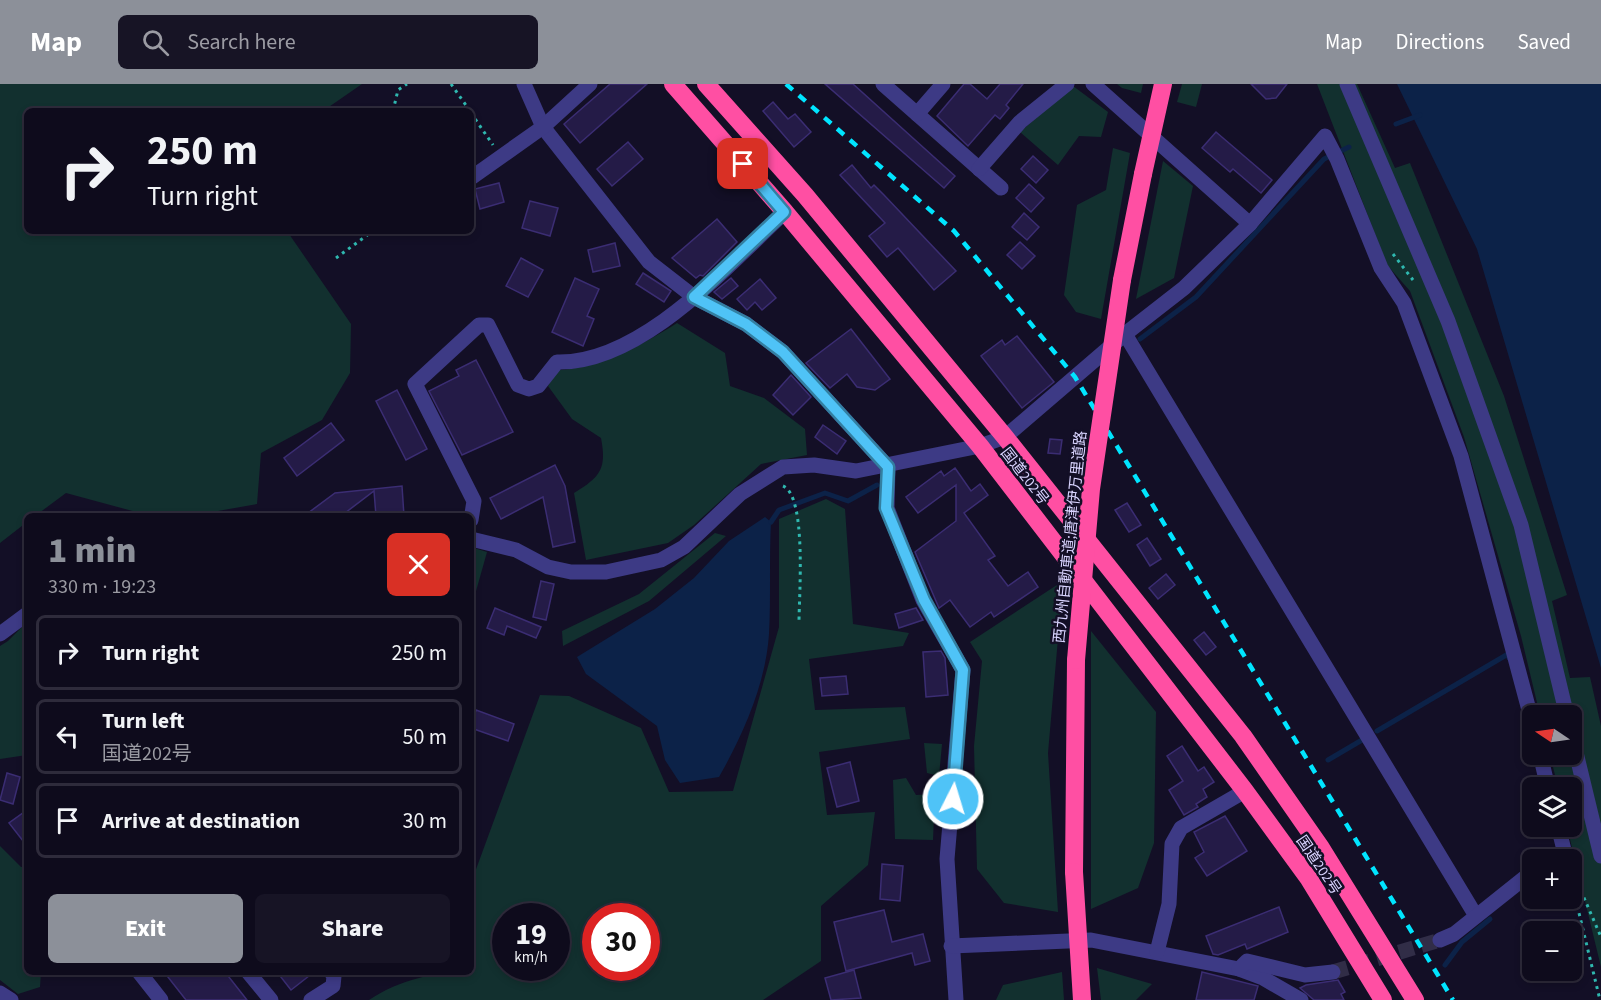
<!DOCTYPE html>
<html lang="en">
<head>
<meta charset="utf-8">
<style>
  :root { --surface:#0e0b1c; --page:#171425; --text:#f1f3f6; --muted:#9b9ba3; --line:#2e2b3b; --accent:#8c9099 }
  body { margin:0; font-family:"Source Sans 3","Noto Sans JP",sans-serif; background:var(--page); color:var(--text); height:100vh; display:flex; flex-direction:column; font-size:22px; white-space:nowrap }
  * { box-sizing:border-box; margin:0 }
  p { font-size:20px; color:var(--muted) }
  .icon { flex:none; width:33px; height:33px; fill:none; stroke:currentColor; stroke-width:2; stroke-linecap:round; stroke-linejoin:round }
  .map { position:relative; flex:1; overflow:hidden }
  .panel { position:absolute; left:24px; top:429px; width:450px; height:462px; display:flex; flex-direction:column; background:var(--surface); border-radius:9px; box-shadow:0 3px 9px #0003,0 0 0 2px var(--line) }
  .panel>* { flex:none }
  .top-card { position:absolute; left:24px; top:24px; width:450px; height:126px; border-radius:9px; box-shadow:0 3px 9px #0003,0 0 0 2px var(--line); background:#0e0b1c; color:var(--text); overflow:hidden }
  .needle { width:39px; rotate:283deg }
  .tools { position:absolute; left:1522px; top:621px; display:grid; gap:12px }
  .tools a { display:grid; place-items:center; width:60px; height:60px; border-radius:9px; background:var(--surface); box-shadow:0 3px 9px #0003,0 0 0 2px var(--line); font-size:30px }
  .speed { position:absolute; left:492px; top:819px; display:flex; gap:12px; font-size:30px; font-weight:700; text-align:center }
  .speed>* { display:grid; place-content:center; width:78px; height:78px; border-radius:50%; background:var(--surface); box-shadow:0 3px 9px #0003,0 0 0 2px var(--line); line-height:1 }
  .speed small { font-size:15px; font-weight:400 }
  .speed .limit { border:9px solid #d22; background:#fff; color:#111 }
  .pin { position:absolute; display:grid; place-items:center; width:51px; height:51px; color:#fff; margin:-26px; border-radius:12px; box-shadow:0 3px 9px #0006 }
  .me { position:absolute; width:66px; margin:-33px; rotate:5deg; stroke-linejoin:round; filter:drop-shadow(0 0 4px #0008) }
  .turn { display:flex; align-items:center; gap:21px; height:126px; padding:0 24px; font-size:27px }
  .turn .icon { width:78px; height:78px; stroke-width:2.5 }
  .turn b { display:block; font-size:42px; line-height:51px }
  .round { display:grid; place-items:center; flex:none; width:63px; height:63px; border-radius:9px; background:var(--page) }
  .summary { display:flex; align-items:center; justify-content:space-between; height:102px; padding:0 24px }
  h1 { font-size:36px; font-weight:800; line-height:45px; color:var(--accent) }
  .button { display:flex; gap:12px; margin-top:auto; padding:12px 24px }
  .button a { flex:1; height:69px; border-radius:9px; background:var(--accent); color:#fff; font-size:24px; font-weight:800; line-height:69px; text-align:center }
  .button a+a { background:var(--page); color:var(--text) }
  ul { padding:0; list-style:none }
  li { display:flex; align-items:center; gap:18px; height:75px; margin:0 12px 9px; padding:0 12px; border:3px solid var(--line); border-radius:9px }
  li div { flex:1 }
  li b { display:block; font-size:22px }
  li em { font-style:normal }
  header { display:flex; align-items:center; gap:36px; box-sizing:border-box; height:84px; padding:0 30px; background:var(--accent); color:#fff }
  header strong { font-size:28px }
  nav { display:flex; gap:33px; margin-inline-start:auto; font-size:21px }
  .search { width:420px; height:54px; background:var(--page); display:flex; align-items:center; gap:15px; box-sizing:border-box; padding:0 21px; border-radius:9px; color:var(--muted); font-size:22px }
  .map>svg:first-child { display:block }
  .green { fill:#12302f; fill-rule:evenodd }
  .water { fill:#0c2248 }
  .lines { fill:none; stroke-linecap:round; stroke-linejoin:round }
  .stream { stroke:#0c2248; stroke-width:5 }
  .building { fill:#241b47; stroke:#3b2d73; stroke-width:1.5 }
  .minor-tunnel { stroke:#312d47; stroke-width:15; stroke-dasharray:15 8; stroke-linecap:butt }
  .path { stroke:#2fb8b0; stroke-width:3; stroke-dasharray:3 4.5; stroke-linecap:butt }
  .minor { stroke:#3d3a85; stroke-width:15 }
  .highway { stroke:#ff4fa3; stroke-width:18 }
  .rail { stroke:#00e5ff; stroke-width:4.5; stroke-dasharray:9 8; stroke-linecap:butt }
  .highway-bridge { stroke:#ff4fa3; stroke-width:18 }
  .route-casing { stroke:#337fa1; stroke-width:15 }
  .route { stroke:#4fc3f7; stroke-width:10 }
  .labels { text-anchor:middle; stroke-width:5; stroke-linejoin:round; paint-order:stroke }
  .street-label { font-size:15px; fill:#d9d4ff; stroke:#130f26 }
</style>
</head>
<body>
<header>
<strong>Map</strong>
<div class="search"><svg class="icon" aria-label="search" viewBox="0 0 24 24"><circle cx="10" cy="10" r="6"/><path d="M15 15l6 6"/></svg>Search here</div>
<nav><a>Map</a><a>Directions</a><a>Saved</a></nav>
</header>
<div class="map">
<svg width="1601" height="916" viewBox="0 0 1601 916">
  <rect width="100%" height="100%" fill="#130f26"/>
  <g class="green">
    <polygon points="0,0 362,0 323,27 27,27 27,147 287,147 351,240 350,289 322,336 261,369 257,420 190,432 151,432 66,409 35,432 27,432 27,438 0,459"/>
    <polygon points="1117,0 1143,0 1141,9 1122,4"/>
    <polygon points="1182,0 1202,0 1196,23 1177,18"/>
    <polygon points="1317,0 1357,0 1395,84 1410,79 1504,312 1567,511 1552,517 1570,594 1590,593 1601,642 1601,883 1567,743 1572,742 1572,704 1558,703 1550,671 1572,670 1572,632 1540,631 1521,552 1464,353 1410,207 1387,181"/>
    <polygon points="1073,2 1108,28 1101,53 1079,52 1058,81 1020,48"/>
    <polygon points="1113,64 1130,69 1101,235 1076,228 1064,211 1077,121 1106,106"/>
    <polygon points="1163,77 1193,102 1174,194 1136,215"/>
    <path d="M677,239L725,269L730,302L764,314L805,345L807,371L761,380L694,441L668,459L586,476L574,409C600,393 607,385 601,354L572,335L548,302L558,286C601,284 642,261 677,239Z"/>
    <path d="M826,415L845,425L853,540L909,549L903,562L809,575L815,626L905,623L910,655L819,668L827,731L875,728L868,781L821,822V877L763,916H369C401,895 434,888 471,888V799L540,611L569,612L641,644L669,708L733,707L779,543V435ZM506,832H556V884H506ZM596,832H646V884H596Z"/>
    <polygon points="715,449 726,452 649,517 563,562 562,547 639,510"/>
    <polygon points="471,463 487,468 471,525"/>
    <polygon points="1063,497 1048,669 1058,828 1004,819 977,785 974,662 982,577 970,558"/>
    <polygon points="27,538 27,671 0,675 0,562 8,557"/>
    <polygon points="1091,547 1156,628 1154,759 1138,804 1091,825"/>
    <polygon points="924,659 942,660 939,692 927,689"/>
    <polygon points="906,694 916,711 935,710 933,756 895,755 893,696"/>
    <polygon points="0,762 21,783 27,783 27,888 41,888 40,903 18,910 0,896"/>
    <polygon points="1097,884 1152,900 1136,916 1101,916"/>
    <polygon points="1062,888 1064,916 996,916 1003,901"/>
  </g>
  <g class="water">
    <polygon points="1397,0 1601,0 1601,584 1477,165"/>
    <path d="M765,433L771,438C769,475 771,513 769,550C766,599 743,651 719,693L680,699L665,676L657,642L586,590L577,573L655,525L694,494L729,457Z"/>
  </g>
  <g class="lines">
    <g class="stream">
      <polyline points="1396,40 1420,31"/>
      <polyline points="1140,255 1196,213 1324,75 1349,63"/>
      <polyline points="771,438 779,426 825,409 848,417 877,401"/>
      <polyline points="1525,639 1533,669"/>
      <polyline points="1377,647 1508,570 1509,574"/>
      <polyline points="1328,676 1362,656"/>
      <polyline points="1445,881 1462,858 1490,835"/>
    </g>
  </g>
  <g class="building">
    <polygon points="610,0 647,0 580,59 564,40"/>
    <polygon points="825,0 853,0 955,92 944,104"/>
    <polygon points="964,0 970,0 987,15 1000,0 1023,0 1006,21 1009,24 1000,35 995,31 968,62 937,32"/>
    <polygon points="1251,0 1287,0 1276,14 1266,15"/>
    <polygon points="773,18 788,35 795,30 811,48 794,63 763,27"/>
    <polygon points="1216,48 1272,96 1261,109 1233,85 1230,88 1202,64"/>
    <polygon points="628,58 643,75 612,102 597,85"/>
    <polygon points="1033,72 1048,86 1036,99 1021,85"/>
    <polygon points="852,81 871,104 874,101 884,111 956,187 934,206 898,164 887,173 869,152 885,139 840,91"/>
    <polygon points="499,99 504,118 480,125 475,105"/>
    <polygon points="1029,100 1044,114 1031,128 1016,114"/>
    <polygon points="530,117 558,124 550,152 522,144"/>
    <polygon points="1024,129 1039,143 1027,156 1012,143"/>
    <polygon points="717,135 737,158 703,192 700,191 696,194 672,174"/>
    <polygon points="1020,158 1035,172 1022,185 1007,171"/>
    <polygon points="615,159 620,182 593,188 588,166"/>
    <polygon points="521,174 543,186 528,213 506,202"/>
    <polygon points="643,189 671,207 664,218 636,200"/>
    <polygon points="575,194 599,205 587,232 594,235 583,262 552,248"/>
    <polygon points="731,194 738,202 722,215 714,208"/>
    <polygon points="760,195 776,214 762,226 755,218 747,226 737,215"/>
    <polygon points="851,245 890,295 875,306 857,303 847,290 830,304 806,279"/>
    <polygon points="1017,252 1054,298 1022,324 981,272 1002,256 1005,261"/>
    <polygon points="476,276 513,348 462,371 429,307 459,292 456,286"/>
    <polygon points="791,291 811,313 793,331 773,311"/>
    <polygon points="397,306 427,365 406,376 376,317"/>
    <polygon points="331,339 344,356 297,392 284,374"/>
    <polygon points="823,341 846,357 837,370 815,353"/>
    <polygon points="1050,355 1062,356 1060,370 1048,369"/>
    <polygon points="555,381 565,402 575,458 553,463 543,413 501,435 490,414"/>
    <polygon points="955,384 971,407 980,400 988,411 964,429 995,472 988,476 1008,502 1028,488 1038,503 994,533 991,528 970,543 950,516 939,524 915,468 956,437 956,401 918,429 906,413 941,387 944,392"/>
    <polygon points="402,402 404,432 376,432 374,407 341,432 304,432 335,409"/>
    <polygon points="1127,419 1141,441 1129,448 1115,426"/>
    <polygon points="1147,454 1161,475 1150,482 1137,461"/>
    <polygon points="1166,490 1175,501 1158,515 1149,504"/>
    <polygon points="541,497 554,500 546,536 533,533"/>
    <polygon points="495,524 541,543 536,554 507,542 504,551 487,544"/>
    <polygon points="916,524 923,536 899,544 895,530"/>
    <polygon points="1204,548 1216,563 1206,571 1194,556"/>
    <polygon points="941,567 945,574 948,611 926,613 923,568"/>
    <polygon points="846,592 848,610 822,612 820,594"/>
    <polygon points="476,626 514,640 508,657 471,644"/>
    <polygon points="1182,662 1198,687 1204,683 1214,698 1203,705 1207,713 1196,720 1198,723 1184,731 1169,706 1183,697 1167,672"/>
    <polygon points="850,678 859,717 837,723 827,684"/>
    <polygon points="7,689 20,693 13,720 0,716"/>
    <polygon points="27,726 27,762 9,739"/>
    <polygon points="1225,732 1247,767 1207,792 1195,774 1204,768 1194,748"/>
    <polygon points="882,780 903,782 900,817 880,815"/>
    <polygon points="1279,823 1288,848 1247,865 1245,860 1218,871 1213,870 1206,852"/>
    <polygon points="884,826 892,858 923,850 930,877 915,881 912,869 846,887 834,838"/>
    <polygon points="854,886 861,914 831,916 825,894"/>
    <polygon points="164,888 225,888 247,916 186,916"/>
    <polygon points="277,888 314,888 291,906"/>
    <polygon points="1202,888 1258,902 1254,916 1196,916"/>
    <polygon points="1338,896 1345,908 1341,910 1344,916 1314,916 1300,904 1306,901"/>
  </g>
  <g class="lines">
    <polyline class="minor-tunnel" points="1333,888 1440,856"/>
    <g class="path">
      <polyline points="451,0 470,27"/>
      <polyline points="393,27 398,6 407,0"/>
      <polyline points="471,29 493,61"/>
      <polyline points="1393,170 1413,196"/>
      <polyline points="336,174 373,147"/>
      <path d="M783,402C807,412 799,512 799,538"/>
      <polyline points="1572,786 1601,853"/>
      <polyline points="1572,800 1600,916"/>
    </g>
    <g class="minor">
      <polyline points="524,0 543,43 649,178 694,213 746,240 783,268 888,383 887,424 923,516 963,586 947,775 956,916"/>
      <polyline points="883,0 1001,104"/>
      <polyline points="1093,0 1250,140"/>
      <polyline points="1347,0 1448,237 1521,441 1567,632"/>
      <polyline points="917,30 943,0"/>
      <polyline points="979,85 1020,38 1067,0"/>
      <polyline points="471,94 543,43 590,0"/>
      <polyline points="1125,250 1476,832"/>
      <path d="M471,436L474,417L415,300L479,241H488L518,301L529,305L538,302L557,278C641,280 727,182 785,128"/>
      <polyline points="471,455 516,466 548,483 571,488 606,488 661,476 684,463 740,410 783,383 814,381 856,387 980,362 1005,353 1125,250 1184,204 1250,140 1325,52 1337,75 1381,184 1404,219 1461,372 1533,641"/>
      <polyline points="0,550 27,530"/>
      <polyline points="1572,652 1601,772"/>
      <polyline points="1540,670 1548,704"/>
      <polyline points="1549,776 1565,770 1558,742"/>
      <polyline points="1440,856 1454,850 1533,787"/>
      <polyline points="951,862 1091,856 1239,885 1263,894 1301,916"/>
      <polyline points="1157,868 1169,820 1172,760 1181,744 1245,707"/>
      <polyline points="1239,885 1247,877 1305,891 1333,888"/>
      <polyline points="139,888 161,916"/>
      <polyline points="248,888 271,916"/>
      <polyline points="0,909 11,916"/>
      <polyline points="311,916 333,902 334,892 331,888"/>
    </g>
    <g class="highway">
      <polyline points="673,0 785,128 980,362 1245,707 1309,795 1383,916"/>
      <polyline points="706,0 805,111 1005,353 1243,652 1321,764 1415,916"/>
      <polyline points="1122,196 1143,90"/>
      <polyline points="1074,788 1076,576"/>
    </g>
    <polyline class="rail" points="786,0 954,147 1075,293 1453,916"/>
    <g class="highway-bridge">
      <polyline points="1143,90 1163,0"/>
      <polyline points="1076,576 1091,405 1122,196"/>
      <polyline points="1074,788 1082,916"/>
    </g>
  </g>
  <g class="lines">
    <defs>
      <polyline id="route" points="743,80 784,128 694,213 746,240 783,268 888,383 886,424 924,516 963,586 953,715"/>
    </defs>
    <use href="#route" class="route-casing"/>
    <use href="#route" class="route"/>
  </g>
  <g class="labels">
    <g class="street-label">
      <text transform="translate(1025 392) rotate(52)" y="5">国道202号</text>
      <text transform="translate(1070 453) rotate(-84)" y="5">西九州自動車道;唐津伊万里道路</text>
      <text transform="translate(1319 781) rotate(56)" y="5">国道202号</text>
    </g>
  </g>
</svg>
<div class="tools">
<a><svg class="needle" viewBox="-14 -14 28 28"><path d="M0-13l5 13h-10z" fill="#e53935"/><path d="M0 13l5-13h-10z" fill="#9b9ba3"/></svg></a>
<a><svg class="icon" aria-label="layers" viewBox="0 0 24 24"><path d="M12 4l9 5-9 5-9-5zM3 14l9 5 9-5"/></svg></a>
<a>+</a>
<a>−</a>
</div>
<div class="speed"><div>19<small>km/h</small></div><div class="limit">30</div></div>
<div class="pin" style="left:743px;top:80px;background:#d93025"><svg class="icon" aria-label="arrive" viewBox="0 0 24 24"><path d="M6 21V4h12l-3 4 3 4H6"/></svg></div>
<svg class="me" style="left:953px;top:715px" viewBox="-20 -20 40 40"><circle r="17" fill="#4fc3f7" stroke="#fff" stroke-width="3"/><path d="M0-11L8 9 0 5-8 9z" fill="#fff"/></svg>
<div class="top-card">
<div class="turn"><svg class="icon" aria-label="right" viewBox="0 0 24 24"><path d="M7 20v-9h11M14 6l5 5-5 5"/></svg><div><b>250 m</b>Turn right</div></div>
</div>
<section class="panel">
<div class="summary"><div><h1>1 min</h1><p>330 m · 19:23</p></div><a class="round" style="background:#d93025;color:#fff"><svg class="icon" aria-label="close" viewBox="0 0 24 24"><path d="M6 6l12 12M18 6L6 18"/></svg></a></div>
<ul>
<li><svg class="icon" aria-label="right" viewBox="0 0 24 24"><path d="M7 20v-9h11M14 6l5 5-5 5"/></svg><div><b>Turn right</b></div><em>250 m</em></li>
<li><svg class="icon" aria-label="left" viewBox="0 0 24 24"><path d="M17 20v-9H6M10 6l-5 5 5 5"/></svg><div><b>Turn left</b><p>国道202号</p></div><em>50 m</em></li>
<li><svg class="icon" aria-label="arrive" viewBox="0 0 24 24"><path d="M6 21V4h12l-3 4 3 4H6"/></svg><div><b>Arrive at destination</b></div><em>30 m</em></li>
</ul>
<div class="button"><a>Exit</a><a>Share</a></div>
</section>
</div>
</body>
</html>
